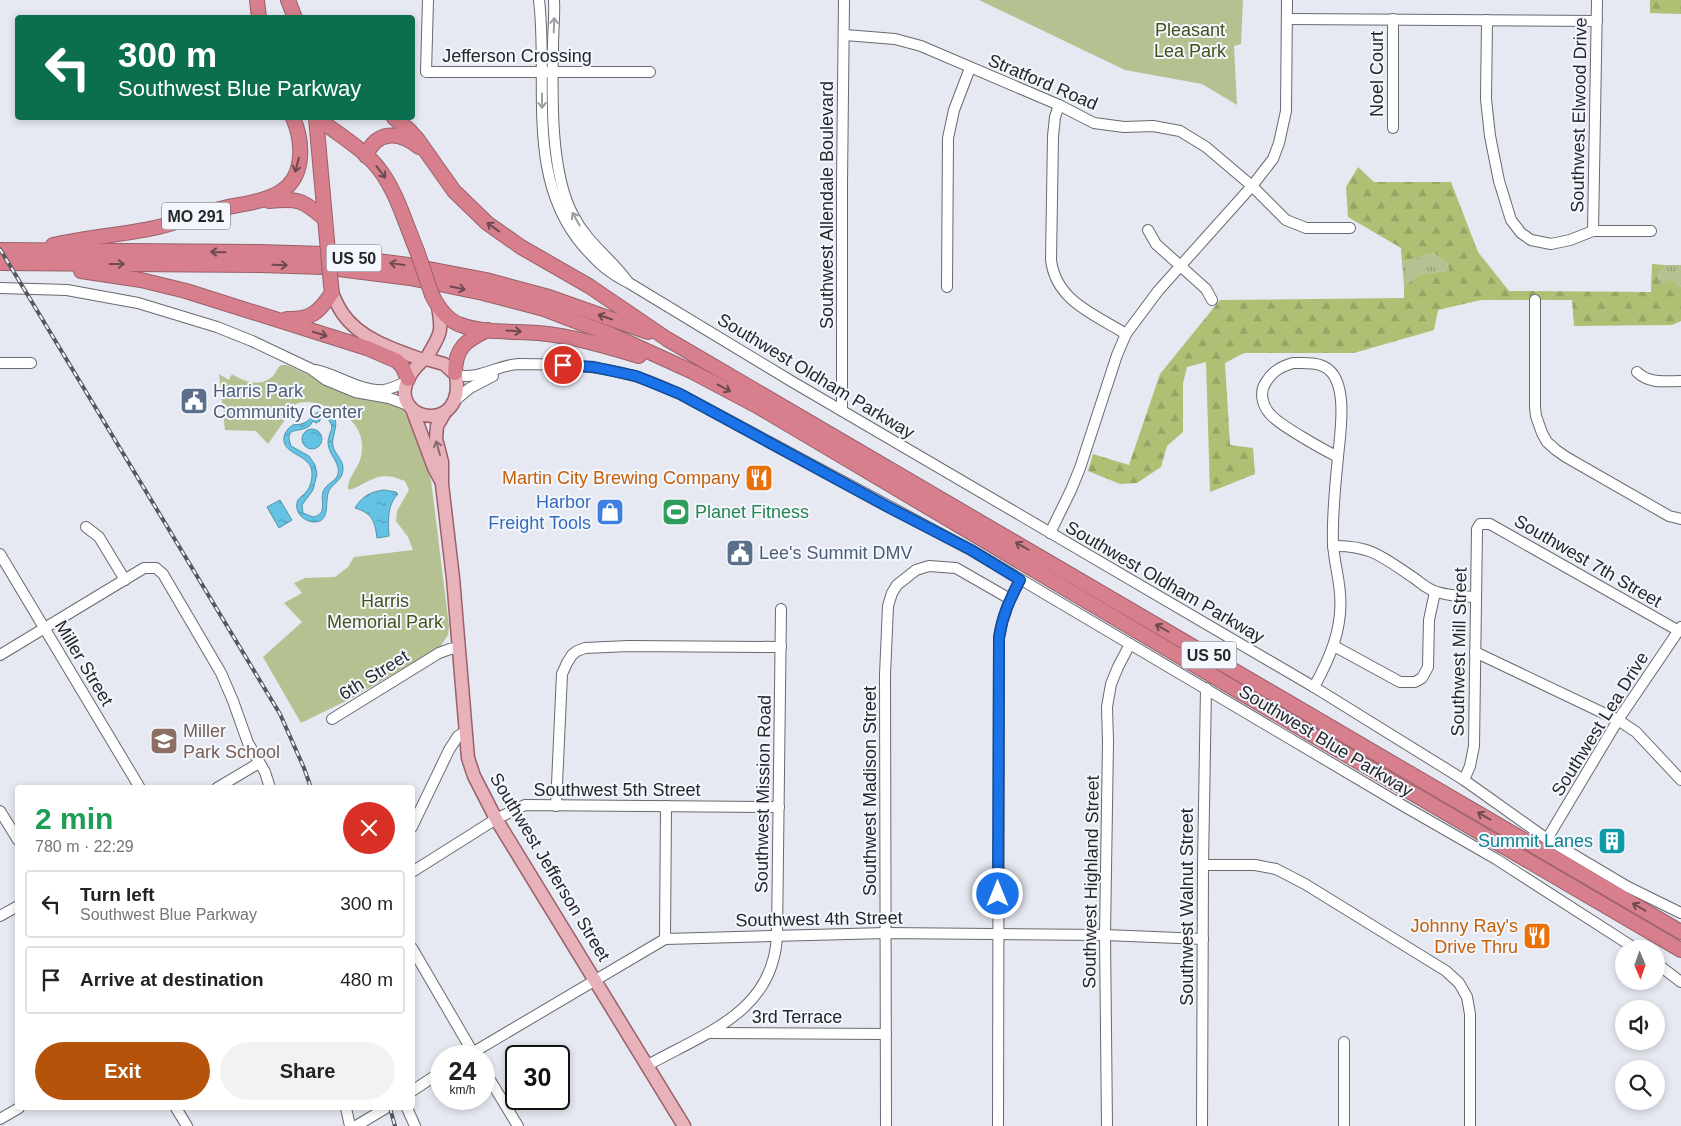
<!DOCTYPE html>
<html lang="en">
<head>
<meta charset="utf-8">
<style>
  :root { --surface:#fff; --page:#f2f2f2; --text:#222; --muted:#767676; --line:#e0e0e0; --accent:#b45309 }
  body { margin:0; font-family:Helvetica,sans-serif; background:var(--page); color:var(--text); height:100vh; display:flex; flex-direction:column; font-size:19px; white-space:nowrap }
  * { box-sizing:border-box; margin:0 }
  p { font-size:16px; color:var(--muted) }
  .icon { flex:none; width:28px; height:28px; fill:none; stroke:currentColor; stroke-width:2; stroke-linecap:round; stroke-linejoin:round }
  .map { position:relative; flex:1; overflow:hidden }
  .drawer { position:absolute; left:15px; top:785px; width:400px; height:325px; display:flex; flex-direction:column; background:var(--surface); border-radius:5px; box-shadow:0 2px 8px #0003 }
  .drawer>* { flex:none }
  .hud { position:absolute; left:15px; top:15px; width:400px; height:105px; border-radius:5px; box-shadow:0 2px 8px #0003; background:#0b6e4f; color:#fff; overflow:hidden }
  .needle { width:32px; rotate:178deg }
  .controls { position:absolute; left:1615px; top:940px; display:grid; gap:10px }
  .controls a { display:grid; place-items:center; width:50px; height:50px; border-radius:50%; background:var(--surface); box-shadow:0 2px 8px #0003; font-size:25px }
  .speed { position:absolute; left:430px; top:1045px; display:flex; gap:10px; font-size:25px; font-weight:700; text-align:center }
  .speed>* { display:grid; place-content:center; width:65px; height:65px; border-radius:50%; background:var(--surface); box-shadow:0 2px 8px #0003; line-height:1 }
  .speed small { font-size:12px; font-weight:400 }
  .speed .limit { border:2px solid #111; border-radius:8px; background:#fff; color:#111 }
  .pin { position:absolute; display:grid; place-items:center; width:42px; height:42px; color:#fff; margin:-21px; border:2px solid #fff; border-radius:50%; box-shadow:0 1px 5px #0007 }
  .me { position:absolute; width:55px; margin:-28px; rotate:0deg; stroke-linejoin:round; filter:drop-shadow(0 0 4px #0008) }
  .turn { display:flex; align-items:center; gap:18px; height:105px; padding:0 20px; font-size:22px }
  .turn .icon { width:65px; height:65px; stroke-width:2.5 }
  .turn b { display:block; font-size:35px; line-height:42px }
  .round { display:grid; place-items:center; flex:none; width:52px; height:52px; border-radius:26px; background:var(--page) }
  .overview { display:flex; align-items:center; justify-content:space-between; height:85px; padding:0 20px }
  h1 { font-size:30px; font-weight:700; line-height:38px; color:#1e9e55 }
  .cta { display:flex; gap:10px; margin-top:auto; padding:10px 20px }
  .cta a { flex:1; height:58px; border-radius:30px; background:var(--accent); color:#fff; font-size:20px; font-weight:700; line-height:58px; text-align:center }
  .cta a+a { background:var(--page); color:var(--text) }
  ul { padding:0; list-style:none }
  li { display:flex; align-items:center; gap:15px; height:68px; margin:0 10px 8px; padding:0 10px; border:2px solid var(--line); border-radius:5px }
  li div { flex:1 }
  li b { display:block; font-size:19px }
  li em { font-style:normal }
  .map>svg:first-child { display:block }
  .grass { fill:url(#grass-tufts) }
  .forest { fill:url(#forest-firs) }
  .park { fill:#b5c190 }
  .water { fill:url(#water-ripples); stroke:#5194ac; fill-rule:evenodd }
  .lines { fill:none; stroke-linecap:round; stroke-linejoin:round }
  .minor-casing { stroke:#676a70; stroke-width:12 }
  .major-casing { stroke:#99606a; stroke-width:15 }
  .highway-casing { stroke:#99606a; stroke-width:16 }
  .minor { stroke:#fff; stroke-width:10 }
  .major { stroke:#e7b2ba; stroke-width:12 }
  .highway { stroke:#d77f8c; stroke-width:14 }
  .rail-casing { stroke:#55575b; stroke-width:4 }
  .rail { stroke:#f4f7fe; stroke-width:2; stroke-dasharray:5.5; stroke-linecap:butt }
  .highway-bridge-casing { stroke:#99606a; stroke-width:16; stroke-linecap:butt }
  .highway-bridge { stroke:#d77f8c; stroke-width:14 }
  .oneway { stroke:#9d9e9f }
  .oneway2 { stroke:#6d4a51 }
  .oneway3 { stroke:#866c72 }
  .route-casing { stroke:#114b97; stroke-width:12 }
  .route { stroke:#1a73e8; stroke-width:9 }
  .labels { text-anchor:middle; stroke-width:4; stroke-linejoin:round; paint-order:stroke }
  .shield { fill:#f4f7fe; stroke:#64656a; stroke-width:1 }
  .shield-label { font-size:16px; font-weight:bold; fill:#26272a }
  .park-label { font-size:18px; fill:#47511a; stroke:#f4f7fe }
  .street-label { font-size:18px; fill:#26272a; stroke:#f4f7fe }
  .service-label { font-size:18px; fill:#4e5e75; stroke:#f4f7fe; text-anchor:start }
  .food-label { font-size:18px; fill:#c56008; stroke:#f4f7fe; text-anchor:end }
  .shop-label { font-size:18px; fill:#366cbe; stroke:#f4f7fe; text-anchor:end }
  .leisure-label { font-size:18px; fill:#27864d; stroke:#f4f7fe; text-anchor:start }
  .education-label { font-size:18px; fill:#785e54; stroke:#f4f7fe; text-anchor:start }
  .culture-label { font-size:18px; fill:#0d838f; stroke:#f4f7fe; text-anchor:end }
</style>
</head>
<body>
<div class="map">
<svg width="1681" height="1126" viewBox="0 0 1681 1126">
  <defs>
    <pattern id="grass-tufts" width="24" height="20" patternUnits="userSpaceOnUse" patternTransform="scale(1.25)"><rect width="24" height="20" fill="#b5c190"/><path d="M3 7l-1-3M5 7V3M7 7l1-3M15 17l-1-3M17 17v-4M19 17l1-3" fill="none" stroke="#939d76"/></pattern>
    <pattern id="forest-firs" width="22" height="20" patternUnits="userSpaceOnUse" patternTransform="scale(1.25)"><rect width="22" height="20" fill="#afbf74"/><path d="M5 1l3.5 6h-7zM16 11l3.5 6h-7z" fill="#96a465"/></pattern>
    <pattern id="water-ripples" width="26" height="14" patternUnits="userSpaceOnUse" patternTransform="scale(1.25)"><rect width="26" height="14" fill="#64c3e4"/><path d="M2 4q2-2 4 0t4 0M15 11q2-2 4 0t4 0" fill="none" stroke="#529eb9"/></pattern>
  </defs>
  <rect width="100%" height="100%" fill="#e6e9f1"/>
  <g class="grass">
    <polygon points="1434,253 1447,263 1449,271 1419,274 1404,287 1402,262"/>
    <polygon points="1665,265 1681,265 1681,286 1679,287 1659,284 1658,274"/>
  </g>
  <g class="forest">
    <polygon points="1650,0 1681,0 1681,14 1650,13"/>
    <polygon points="1358,167 1374,182 1451,182 1478,252 1509,291 1651,292 1652,264 1665,265 1658,274 1659,284 1671,280 1679,287 1681,286 1681,321 1672,325 1574,326 1572,300 1481,300 1438,310 1434,330 1354,353 1244,353 1225,363 1230,445 1253,448 1255,474 1210,492 1206,362 1187,367 1183,383 1183,432 1167,446 1161,467 1137,483 1120,484 1088,471 1093,454 1129,465 1160,374 1220,300 1404,298 1404,287 1419,274 1449,271 1447,263 1434,253 1402,262 1401,248 1348,217 1346,187"/>
  </g>
  <g class="park">
    <polygon points="979,0 1243,0 1241,44 1234,46 1237,105 1202,84 1125,70"/>
    <path d="M281,365H287L354,396L380,399L401,407L408,418L431,480L449,626L448,635L441,646L352,698L301,723L263,657L302,622L284,603L302,593L294,583L305,578L335,577L348,567L354,557L413,550L408,537L396,521L397,511L409,490L405,481C377,469 372,482 349,490L348,488C348,479 355,471 359,463C368,439 357,419 334,409C321,405 309,399 296,404L268,444L256,431L225,430L219,374L229,380L232,374C245,382 261,388 274,375C277,371 277,368 281,365Z"/>
  </g>
  <g class="water">
    <path d="M319,412C348,413 330,434 333,446C335,455 344,460 343,470C342,480 335,482 330,489C323,498 333,523 313,522C303,521 293,511 298,500C300,497 304,495 306,492C310,488 312,480 312,474C312,469 310,464 306,461C298,453 282,451 284,437C285,432 288,428 293,425C296,424 300,425 304,423C310,421 312,414 319,412ZM320,417C324,418 328,418 330,422C334,428 330,431 329,437C324,452 341,461 338,474C336,482 326,483 323,492C320,502 328,514 313,517L303,513L302,505L313,490L317,474L315,465L309,456L291,446C284,426 298,433 308,427C310,426 312,423 313,421L316,423L320,421Z"/>
    <circle cx="312" cy="439" r="10"/>
    <path d="M384,490L396,492L398,494C387,505 388,521 389,536L377,538C375,521 372,513 355,508C362,496 370,492 384,490Z"/>
    <polygon points="280,500 292,520 279,528 267,507"/>
  </g>
  <g class="lines">
    <defs>
      <g id="minor">
        <polyline points="428,0 426,72 650,72"/>
        <path d="M539,0C549,83 524,178 584,247C599,264 609,273 629,283L791,381L1314,687L1464,780L1547,839L1628,887L1681,913"/>
        <path d="M554,0C555,15 553,30 553,46C552,94 550,172 573,215C588,244 610,257 628,282"/>
        <polyline points="1287,19 1597,21"/>
        <polyline points="1487,20 1486,99 1490,136 1499,181 1511,220 1521,233 1531,240 1551,244 1570,240 1593,231 1651,231"/>
        <polyline points="845,35 895,39 921,46 1059,105 1094,123 1124,127 1153,126 1180,131 1206,147 1252,186 1286,220 1306,228 1350,228"/>
        <path d="M1059,105L1055,117L1053,136L1051,260C1056,301 1094,314 1126,334"/>
        <polyline points="1393,128 1393,19"/>
        <polyline points="1148,230 1156,244 1206,289 1212,300"/>
        <polyline points="1593,231 1597,0"/>
        <polyline points="947,287 948,138 954,110 970,68"/>
        <polyline points="0,288 67,290 138,303 217,327 252,341 311,369 326,380 355,392 389,398 408,405"/>
        <polyline points="1535,300 1535,407 1536,416 1542,433 1547,442 1556,450 1566,457 1669,516 1681,519"/>
        <polyline points="0,363 31,363"/>
        <path d="M1293,363C1302,363 1312,362 1320,365C1351,374 1340,433 1338,457C1324,450 1279,425 1270,414C1262,405 1259,392 1266,382C1273,371 1280,367 1293,363Z"/>
        <path d="M315,370C337,374 360,392 384,390C391,389 399,385 406,382"/>
        <path d="M1637,372C1649,384 1665,381 1681,381"/>
        <path d="M456,375C481,380 496,365 519,364C558,364 597,365 634,376C650,380 665,388 680,394L971,550L1402,805L1496,859L1636,949"/>
        <polyline points="454,401 470,388 493,376"/>
        <polyline points="842,411 842,183 844,0"/>
        <polyline points="86,527 99,537 125,580"/>
        <polyline points="1050,533 1071,490 1080,468 1117,355 1126,334 1158,291 1252,186 1273,159 1279,143 1286,111 1287,0"/>
        <path d="M1333,546C1371,545 1384,558 1414,578C1421,583 1428,590 1437,592C1449,596 1462,596 1475,597"/>
        <polyline points="0,554 140,788"/>
        <polyline points="1334,646 1400,682 1415,682 1422,678 1428,667 1429,620 1435,592"/>
        <polyline points="1475,652 1618,720 1636,732 1681,780"/>
        <polyline points="0,655 144,568 156,568 163,574 221,673 233,701 248,743 265,772 270,788"/>
        <path d="M1314,687C1330,658 1343,628 1340,594C1339,577 1334,561 1333,544C1332,515 1335,486 1338,457"/>
        <polyline points="332,719 439,653 450,649 459,647"/>
        <polyline points="1464,780 1470,766 1474,746 1477,529 1480,524 1490,524 1679,631"/>
        <polyline points="217,788 259,763"/>
        <polyline points="556,806 562,674 567,663 572,655 577,651 585,648 629,646 781,647"/>
        <polyline points="0,811 18,840"/>
        <polyline points="412,827 449,750 458,736 466,731"/>
        <polyline points="1547,839 1618,720 1681,627"/>
        <polyline points="1203,865 1255,865 1276,869 1305,884 1446,971 1459,983 1467,997 1470,1014 1470,1126"/>
        <polyline points="412,872 496,819 525,805 779,807"/>
        <polyline points="0,916 18,906"/>
        <polyline points="665,939 666,806"/>
        <polyline points="412,948 475,1056"/>
        <polyline points="1656,963 1681,982"/>
        <polyline points="709,1033 886,1034"/>
        <polyline points="1344,1042 1344,1126"/>
        <polyline points="467,1056 665,939 886,933 1105,935 1203,939"/>
        <path d="M648,1065C705,1033 774,1012 777,935L781,609"/>
        <polyline points="484,1070 518,1126"/>
        <polyline points="412,1091 441,1072"/>
        <polyline points="176,1108 187,1126"/>
        <polyline points="346,1108 350,1126"/>
        <polyline points="407,1108 415,1126"/>
        <polyline points="0,1119 19,1108"/>
        <polyline points="356,1126 386,1108"/>
        <polyline points="886,1126 885,675 888,606 892,593 897,585 916,570 929,566 956,568 1010,599"/>
        <path d="M998,1126L999,638C1002,616 1010,599 1020,580"/>
        <polyline points="1107,1126 1105,935 1108,742 1107,707 1111,684 1118,667 1130,644"/>
        <polyline points="1202,1126 1203,865 1206,688"/>
      </g>
      <g id="major">
        <path d="M332,293C335,300 338,307 343,314C360,339 395,350 423,360"/>
        <path d="M426,359L444,364L456,375C466,434 394,422 406,384C409,374 416,367 423,360Z"/>
        <path d="M426,359C440,333 443,336 438,306"/>
        <polyline points="412,409 434,468 441,481"/>
        <polyline points="444,414 437,426 436,439 442,462 442,484 453,578 468,758 474,776 496,819 684,1126"/>
      </g>
      <g id="highway">
        <polyline points="257,0 259,18"/>
        <polyline points="288,0 295,18"/>
        <polyline points="316,118 326,229"/>
        <path d="M317,118C339,135 366,150 382,173C398,196 406,225 417,251"/>
        <polyline points="394,118 408,129 418,140 454,191 487,223 521,247 589,286 667,339 1681,932"/>
        <path d="M366,156C376,130 399,131 419,147"/>
        <path d="M269,201C298,198 303,200 325,219"/>
        <path d="M53,245C87,237 121,235 154,228C178,223 200,213 224,208C245,203 271,202 288,186C305,169 302,138 293,118"/>
        <polyline points="0,250 259,252 325,254 408,265 486,280 549,297 648,332"/>
        <polyline points="0,263 260,265 323,267 410,278 483,293 544,309 612,335 693,372 759,407 1311,734 1681,950"/>
        <polyline points="81,271 141,280 186,291 367,348 397,361 402,366 408,379"/>
        <path d="M432,295C438,307 448,321 461,325C481,333 515,331 538,333C572,336 606,346 639,356"/>
        <path d="M287,319C311,320 319,312 332,293L331,285"/>
        <path d="M455,373C455,348 466,340 488,330"/>
      </g>
    </defs>
    <use href="#minor" class="minor-casing"/>
    <use href="#major" class="major-casing"/>
    <use href="#highway" class="highway-casing"/>
    <use href="#minor" class="minor"/>
    <use href="#major" class="major"/>
    <use href="#highway" class="highway"/>
    <defs>
      <g id="rail">
        <polyline points="0,249 280,714 304,768 311,788"/>
        <polyline points="390,1108 395,1126"/>
      </g>
    </defs>
    <use href="#rail" class="rail-casing"/>
    <use href="#rail" class="rail"/>
    <defs>
      <g id="highway-bridge">
        <polyline points="326,229 331,285"/>
        <polyline points="417,251 432,295"/>
      </g>
    </defs>
    <use href="#highway-bridge" class="highway-bridge-casing"/>
    <use href="#highway-bridge" class="highway-bridge"/>
  </g>
  <defs><path id="oneway-shaft" d="M-6 0H5M1.5-3L5.5 0L1.5 3" fill="none" stroke-width="1.6" stroke-linecap="round" stroke-linejoin="round" transform="scale(1.25)"/></defs>
  <g class="oneway">
    <use href="#oneway-shaft" transform="translate(554 25) rotate(-88)"/>
    <use href="#oneway-shaft" transform="translate(542 101) rotate(89)"/>
    <use href="#oneway-shaft" transform="translate(576 219) rotate(-119)"/>
  </g>
  <g class="oneway2">
    <use href="#oneway-shaft" transform="translate(297 165) rotate(105)"/>
    <use href="#oneway-shaft" transform="translate(381 172) rotate(52)"/>
    <use href="#oneway-shaft" transform="translate(493 227) rotate(-144)"/>
    <use href="#oneway-shaft" transform="translate(218 252) rotate(-179)"/>
    <use href="#oneway-shaft" transform="translate(117 264)"/>
    <use href="#oneway-shaft" transform="translate(397 264) rotate(-172)"/>
    <use href="#oneway-shaft" transform="translate(280 265) rotate(2)"/>
    <use href="#oneway-shaft" transform="translate(458 288) rotate(11)"/>
    <use href="#oneway-shaft" transform="translate(605 317) rotate(-161)"/>
    <use href="#oneway-shaft" transform="translate(514 331) rotate(4)"/>
    <use href="#oneway-shaft" transform="translate(320 334) rotate(17)"/>
    <use href="#oneway-shaft" transform="translate(724 388) rotate(28)"/>
    <use href="#oneway-shaft" transform="translate(1022 546) rotate(-150)"/>
    <use href="#oneway-shaft" transform="translate(1162 628) rotate(-150)"/>
    <use href="#oneway-shaft" transform="translate(1484 816) rotate(-150)"/>
    <use href="#oneway-shaft" transform="translate(1639 907) rotate(-150)"/>
  </g>
  <use class="oneway3" href="#oneway-shaft" transform="translate(438 448) rotate(-106)"/>
  <g class="lines">
    <defs>
      <path id="route" d="M563,365L594,367L617,372L636,376L680,394L888,507L971,550L1020,580C1010,599 1002,616 999,638L998,894"/>
    </defs>
    <use href="#route" class="route-casing"/>
    <use href="#route" class="route"/>
  </g>
  <defs>
    <symbol id="civic-square" viewBox="-11 -11 22 22"><rect x="-9" y="-9" width="18" height="18" rx="4" fill="#5c6f8a" stroke="#f4f7fe"/><path d="M-.6-6.5H3V-4.5H.6V-3L4-1V1h2V6H-6V1h2V-1L-.6-3ZM-1.2 2.5V6h2.4V2.5Z" fill="#fff"/></symbol>
    <symbol id="restaurant-square" viewBox="-11 -11 22 22"><rect x="-9" y="-9" width="18" height="18" rx="4" fill="#e8710a" stroke="#f4f7fe"/><path d="M-5-6h1v4h1v-4h1v4h1v-4h1v5L-1.5 .5V6h-2V.5L-5-1ZM5-6V6H3V1.5H1.5Q1.5-4 5-6Z" fill="#fff"/></symbol>
    <symbol id="shop-square" viewBox="-11 -11 22 22"><rect x="-9" y="-9" width="18" height="18" rx="4" fill="#3f7fe0" stroke="#f4f7fe"/><path d="M-5-2.5h2.3a2.7 3.5 0 0 1 5.4 0H5L5.5 6h-11ZM-1.5-2.5h3a1.5 2.3 0 0 0-3 0Z" fill="#fff"/></symbol>
    <symbol id="stadium-square" viewBox="-11 -11 22 22"><rect x="-9" y="-9" width="18" height="18" rx="4" fill="#2e9e5b" stroke="#f4f7fe"/><path d="M0-5a6.5 5 0 1 0 0 10a6.5 5 0 1 0 0-10ZM-3.5-1.8h7v3.6h-7Z" fill="#fff"/></symbol>
    <symbol id="school-square" viewBox="-11 -11 22 22"><rect x="-9" y="-9" width="18" height="18" rx="4" fill="#8d6e63" stroke="#f4f7fe"/><path d="M0-5L7-2L0 1L-7-2ZM-4 1L0 2.5L4 1V4Q0 6-4 4Z" fill="#fff"/></symbol>
    <symbol id="building-square" viewBox="-11 -11 22 22"><rect x="-9" y="-9" width="18" height="18" rx="4" fill="#0f9aa8" stroke="#f4f7fe"/><path d="M-4-6H4V6H1V3H-1V6H-4ZM-2.5-4.3h1.7v1.8h-1.7ZM.8-4.3h1.7v1.8H.8ZM-2.5-1h1.7V.8h-1.7ZM.8-1h1.7V.8H.8Z" fill="#fff"/></symbol>
  </defs>
  <g fill-rule="evenodd">
    <use href="#civic-square" x="178" y="385" width="32" height="32"/>
    <use href="#restaurant-square" x="743" y="462" width="32" height="32"/>
    <use href="#shop-square" x="594" y="496" width="32" height="32"/>
    <use href="#stadium-square" x="660" y="496" width="32" height="32"/>
    <use href="#civic-square" x="724" y="537" width="32" height="32"/>
    <use href="#school-square" x="148" y="725" width="32" height="32"/>
    <use href="#building-square" x="1596" y="825" width="32" height="32"/>
    <use href="#restaurant-square" x="1521" y="920" width="32" height="32"/>
  </g>
  <g class="labels">
    <g class="shield">
      <rect x="162" y="202.5" width="68" height="27" rx="4"/>
      <rect x="326.5" y="244.5" width="55" height="27" rx="4"/>
      <rect x="1181.5" y="641.5" width="55" height="27" rx="4"/>
    </g>
    <g class="shield-label">
      <text x="196" y="222">MO 291</text>
      <text x="354" y="264">US 50</text>
      <text x="1209" y="661">US 50</text>
    </g>
    <g class="park-label">
      <text x="1190" y="36">Pleasant<tspan x="1190" dy="21">Lea Park</tspan></text>
      <text x="385" y="607">Harris<tspan x="385" dy="21">Memorial Park</tspan></text>
    </g>
    <g class="street-label">
      <text x="517" y="62">Jefferson Crossing</text>
      <text transform="translate(1377 74) rotate(-90)" y="6">Noel Court</text>
      <text transform="translate(1043 82) rotate(23)" y="6">Stratford Road</text>
      <text transform="translate(1579 115) rotate(-89)" y="6">Southwest Elwood Drive</text>
      <text transform="translate(827 205) rotate(-90)" y="6">Southwest Allendale Boulevard</text>
      <text transform="translate(816 376) rotate(31)" y="6">Southwest Oldham Parkway</text>
      <text transform="translate(1588 561) rotate(30)" y="6">Southwest 7th Street</text>
      <text transform="translate(1165 582) rotate(30)" y="6">Southwest Oldham Parkway</text>
      <text transform="translate(1459 652) rotate(-89)" y="6">Southwest Mill Street</text>
      <text transform="translate(84 663) rotate(59)" y="6">Miller Street</text>
      <text transform="translate(374 675) rotate(-32)" y="6">6th Street</text>
      <text transform="translate(1600 724) rotate(-58)" y="6">Southwest Lea Drive</text>
      <text transform="translate(1326 741) rotate(31)" y="6">Southwest Blue Parkway</text>
      <text x="617" y="796">Southwest 5th Street</text>
      <text transform="translate(870 791) rotate(-90)" y="6">Southwest Madison Street</text>
      <text transform="translate(763 794) rotate(-89)" y="6">Southwest Mission Road</text>
      <text transform="translate(550 867) rotate(59)" y="6">Southwest Jefferson Street</text>
      <text transform="translate(1091 882) rotate(-89)" y="6">Southwest Highland Street</text>
      <text transform="translate(1187 907) rotate(-90)" y="6">Southwest Walnut Street</text>
      <text transform="translate(819 919) rotate(-1)" y="6">Southwest 4th Street</text>
      <text x="797" y="1023">3rd Terrace</text>
    </g>
    <g class="service-label">
      <text x="213" y="397">Harris Park<tspan x="213" dy="21">Community Center</tspan></text>
      <text x="759" y="559">Lee's Summit DMV</text>
    </g>
    <g class="food-label">
      <text x="740" y="484">Martin City Brewing Company</text>
      <text x="1518" y="932">Johnny Ray's<tspan x="1518" dy="21">Drive Thru</tspan></text>
    </g>
    <g class="shop-label">
      <text x="591" y="508">Harbor<tspan x="591" dy="21">Freight Tools</tspan></text>
    </g>
    <g class="leisure-label">
      <text x="695" y="518">Planet Fitness</text>
    </g>
    <g class="education-label">
      <text x="183" y="737">Miller<tspan x="183" dy="21">Park School</tspan></text>
    </g>
    <g class="culture-label">
      <text x="1593" y="847">Summit Lanes</text>
    </g>
  </g>
</svg>
<div class="controls">
<a><svg class="needle" viewBox="-14 -14 28 28"><path d="M0-13l5 13h-10z" fill="#e53935"/><path d="M0 13l5-13h-10z" fill="#767676"/></svg></a>
<a><svg class="icon" aria-label="sound" viewBox="0 0 24 24"><path d="M4 9h4l5-4v14l-5-4H4zM17 9q2 3 0 6"/></svg></a>
<a><svg class="icon" aria-label="search" viewBox="0 0 24 24"><circle cx="10" cy="10" r="6"/><path d="M15 15l6 6"/></svg></a>
</div>
<div class="speed"><div>24<small>km/h</small></div><div class="limit">30</div></div>
<div class="pin" style="left:563px;top:365px;background:#d93025"><svg class="icon" aria-label="arrive" viewBox="0 0 24 24"><path d="M6 21V4h12l-3 4 3 4H6"/></svg></div>
<svg class="me" style="left:998px;top:894px" viewBox="-20 -20 40 40"><circle r="17" fill="#1a73e8" stroke="#fff" stroke-width="3"/><path d="M0-11L8 9 0 5-8 9z" fill="#fff"/></svg>
<div class="hud">
<div class="turn"><svg class="icon" aria-label="left" viewBox="0 0 24 24"><path d="M17 20v-9H6M10 6l-5 5 5 5"/></svg><div><b>300 m</b>Southwest Blue Parkway</div></div>
</div>
<section class="drawer">
<div class="overview"><div><h1>2 min</h1><p>780 m · 22:29</p></div><a class="round" style="background:#d93025;color:#fff"><svg class="icon" aria-label="close" viewBox="0 0 24 24"><path d="M6 6l12 12M18 6L6 18"/></svg></a></div>
<ul>
<li><svg class="icon" aria-label="left" viewBox="0 0 24 24"><path d="M17 20v-9H6M10 6l-5 5 5 5"/></svg><div><b>Turn left</b><p>Southwest Blue Parkway</p></div><em>300 m</em></li>
<li><svg class="icon" aria-label="arrive" viewBox="0 0 24 24"><path d="M6 21V4h12l-3 4 3 4H6"/></svg><div><b>Arrive at destination</b></div><em>480 m</em></li>
</ul>
<div class="cta"><a>Exit</a><a>Share</a></div>
</section>
</div>
</body>
</html>
